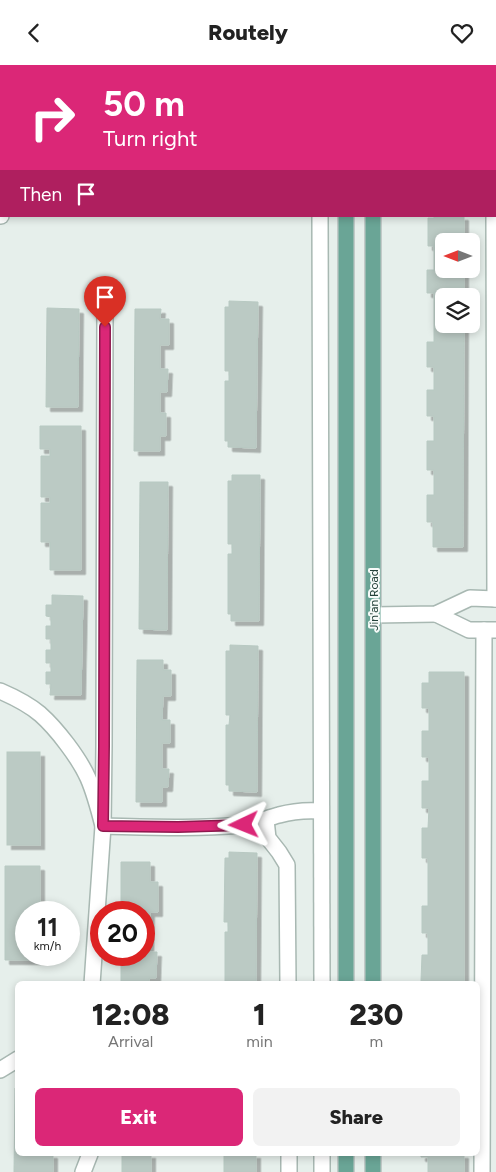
<!DOCTYPE html>
<html lang="en">
<head>
<meta charset="utf-8">
<style>
  :root { --surface:#fff; --page:#f2f2f2; --text:#222; --muted:#767676; --accent:#db2777 }
  body { margin:0; font-family:Figtree,sans-serif; background:var(--page); color:var(--text); height:100vh; display:flex; flex-direction:column; font-size:19px; white-space:nowrap }
  * { box-sizing:border-box; margin:0 }
  p { font-size:16px; color:var(--muted) }
  .icon { flex:none; width:28px; height:28px; fill:none; stroke:currentColor; stroke-width:2; stroke-linecap:round; stroke-linejoin:round }
  .map { position:relative; flex:1; overflow:hidden }
  .panel { position:absolute; left:15px; top:916px; width:465px; height:175px; display:flex; flex-direction:column; background:var(--surface); border-radius:8px; box-shadow:0 2px 8px #0003 }
  .panel>* { flex:none }
  .hud { position:absolute; left:0px; top:0px; width:496px; height:152px; box-shadow:0 2px 8px #0003; background:#db2777; color:#fff; overflow:hidden }
  .needle { width:32px; rotate:270deg }
  .buttons { position:absolute; left:435px; top:168px; display:grid; gap:10px }
  .buttons a { display:grid; place-items:center; width:45px; height:45px; border-radius:8px; background:var(--surface); box-shadow:0 2px 8px #0003; font-size:25px }
  .speed { position:absolute; left:15px; top:836px; display:flex; gap:10px; font-size:25px; font-weight:700; text-align:center }
  .speed>* { display:grid; place-content:center; width:65px; height:65px; border-radius:50%; background:var(--surface); box-shadow:0 2px 8px #0003; line-height:1 }
  .speed small { font-size:12px; font-weight:400 }
  .speed .limit { border:8px solid #d22; background:#fff; color:#111 }
  .pin { position:absolute; display:grid; place-items:center; width:42px; height:42px; color:#fff; margin:-51px -21px; border-radius:50% 50% 50% 0; rotate:-45deg; box-shadow:0 0 5px #0007 }
  .pin .icon { rotate:45deg }
  .me { position:absolute; width:55px; margin:-28px; rotate:268deg; stroke-linejoin:round; filter:drop-shadow(0 0 4px #0008) }
  .turn { display:flex; align-items:center; gap:18px; height:105px; padding:0 20px; font-size:22px }
  .turn .icon { width:65px; height:65px; stroke-width:2.5 }
  .turn b { display:block; font-size:35px; line-height:42px }
  .then { display:flex; align-items:center; height:48px; padding:0 20px; background:#0003; gap:10px; font-size:19px }
  .eta { display:flex; justify-content:space-evenly; align-items:center; height:85px; text-align:center }
  .eta b { font-size:30px; font-weight:800; line-height:35px }
  .cta { display:flex; gap:10px; margin-top:auto; padding:10px 20px }
  .cta a { flex:1; height:58px; border-radius:8px; background:var(--accent); color:#fff; font-size:20px; font-weight:800; line-height:58px; text-align:center }
  .cta a+a { background:var(--page); color:var(--text) }
  header { display:flex; justify-content:space-between; align-items:center; height:65px; padding:0 20px; background:var(--surface); font-size:22px; font-weight:800 }
  .map>svg:first-child { display:block }
  .building { fill:#bbcac4; stroke:#b8c9c2; filter:url(#shadow) }
  .lines { fill:none; stroke-linecap:round; stroke-linejoin:round }
  .minor-casing { stroke:#a8b8b2; stroke-width:18 }
  .major-casing { stroke:#c2cac8; stroke-width:18 }
  .minor { stroke:#fff; stroke-width:15 }
  .major { stroke:#6aa596; stroke-width:15 }
  .route-casing { stroke:#8e194d; stroke-width:12 }
  .route { stroke:#db2777; stroke-width:9 }
  .labels { text-anchor:middle; stroke-width:4; stroke-linejoin:round; paint-order:stroke }
  .street-label { font-size:12px; fill:#24423a; stroke:#f7fbf9 }
</style>
</head>
<body>
<header><svg class="icon" aria-label="back" viewBox="0 0 24 24"><path d="M15 5l-7 7 7 7"/></svg>Routely<svg class="icon" aria-label="heart" viewBox="0 0 24 24"><path d="M12 20l-8-8c-3-5 5-10 8-4 3-6 11-1 8 4z"/></svg></header>
<div class="map">
<svg width="496" height="1107" viewBox="0 0 496 1107">
  <defs>
    <filter id="shadow"><feDropShadow dx="4.5" dy="4.5" stdDeviation="0" flood-color="#0004"/></filter>
  </defs>
  <rect width="100%" height="100%" fill="#e6efeb"/>
  <g class="building">
    <polygon points="434,151 464,151 464,176 444,176 444,204 464,204 464,231 444,231 444,259 464,259 463,482 433,482 433,457 427,457 427,430 434,430 434,405 427,405 427,376 434,376 434,351 427,351 427,325 434,325 434,302 427,302 427,277 434,277 434,228 427,228 427,205 434,205 434,181 428,181 428,153 434,153"/>
    <polygon points="229,236 258,237 256,383 228,382 228,376 225,376 225,316 229,316 229,306 225,306 225,242 229,242"/>
    <polygon points="47,243 79,244 78,342 46,342"/>
    <polygon points="135,244 161,244 160,254 169,254 169,280 160,280 160,304 168,304 167,327 160,327 160,348 166,348 166,371 160,371 160,386 134,386"/>
    <polygon points="40,361 81,361 81,505 50,505 50,477 41,477 41,438 50,438 50,432 41,432 41,391 50,391 50,384 40,384"/>
    <polygon points="232,410 260,410 259,556 231,556 231,549 228,549 228,489 232,489 232,479 228,479 228,416 232,416"/>
    <polygon points="140,417 168,417 167,565 139,564"/>
    <polygon points="52,530 83,531 81,630 50,630 51,619 46,619 46,607 51,607 51,598 46,598 46,585 51,585 51,574 46,574 46,561 51,561 51,552 46,551 46,540 52,540"/>
    <polygon points="230,580 258,581 257,727 229,726 229,720 226,720 226,660 229,660 230,650 226,650 226,586 230,586"/>
    <polygon points="137,595 163,595 163,605 171,605 171,631 163,631 162,655 170,655 170,678 162,678 162,704 169,704 168,722 162,722 162,737 136,737"/>
    <polygon points="429,607 464,607 464,919 428,919 428,916 421,916 422,890 428,890 428,868 422,868 422,841 428,841 428,793 422,793 422,763 428,763 429,743 422,743 422,716 429,716 429,692 422,692 422,666 429,666 429,643 422,643 422,618 429,618"/>
    <rect x="7" y="687" width="33" height="93"/>
    <polygon points="229,787 257,788 256,919 225,919 225,867 228,867 228,857 224,857 225,793 229,793"/>
    <polygon points="121,797 150,797 150,817 158,817 158,847 150,847 149,887 157,887 156,913 149,913 149,919 121,919 121,890 144,890 144,848 121,848"/>
    <polygon points="5,801 40,801 40,848 26,848 26,890 40,890 40,895 5,895"/>
    <polygon points="15,1023 18,1023 18,1089 53,1089 53,1107 14,1107"/>
    <rect x="122" y="1089" width="29" height="18"/>
    <rect x="224" y="1089" width="32" height="18"/>
    <polygon points="421,1089 464,1089 464,1107 428,1107 428,1092 421,1092"/>
  </g>
  <g class="lines">
    <defs>
      <g id="minor">
        <polyline points="320,0 320,1"/>
        <polyline points="494,0 494,1"/>
        <polyline points="495,137 496,137"/>
        <polyline points="0,151 1,151"/>
        <polyline points="320,151 322,919"/>
        <polyline points="494,151 495,534"/>
        <polyline points="436,549 469,565 496,565"/>
        <polyline points="374,550 436,549 470,533 496,534"/>
        <path d="M0,626C14,632 28,639 40,649C57,664 79,693 88,713C95,729 99,745 103,761C149,762 196,764 242,760C255,759 267,753 279,750C293,746 307,745 321,746"/>
        <polyline points="266,755 268,773 279,787 287,800 288,919"/>
        <polyline points="92,919 103,761 104,681 105,242"/>
        <polyline points="0,1005 18,994"/>
        <polyline points="289,1089 289,1107"/>
        <polyline points="322,1089 322,1107"/>
        <polyline points="83,1107 90,1089"/>
        <polyline points="482,1107 484,565"/>
      </g>
      <g id="major">
        <polyline points="346,0 346,1"/>
        <polyline points="373,0 373,1"/>
        <polyline points="373,151 373,919"/>
        <polyline points="346,919 346,151"/>
        <polyline points="346,1107 346,1089"/>
        <polyline points="373,1107 373,1089"/>
      </g>
    </defs>
    <use href="#minor" class="minor-casing"/>
    <use href="#major" class="major-casing"/>
    <use href="#minor" class="minor"/>
    <use href="#major" class="major"/>
  </g>
  <g class="lines">
    <defs>
      <polyline id="route" points="105,262 104,681 103,761 178,762 244,760"/>
    </defs>
    <use href="#route" class="route-casing"/>
    <use href="#route" class="route"/>
  </g>
  <g class="labels">
    <g class="street-label">
      <text transform="translate(374 535) rotate(-90)" y="4">Jin'an Road</text>
    </g>
  </g>
</svg>
<div class="buttons">
<a><svg class="needle" viewBox="-14 -14 28 28"><path d="M0-13l5 13h-10z" fill="#e53935"/><path d="M0 13l5-13h-10z" fill="#767676"/></svg></a>
<a><svg class="icon" aria-label="layers" viewBox="0 0 24 24"><path d="M12 4l9 5-9 5-9-5zM3 14l9 5 9-5"/></svg></a>
</div>
<div class="speed"><div>11<small>km/h</small></div><div class="limit">20</div></div>
<div class="pin" style="left:105px;top:262px;background:#d93025"><svg class="icon" aria-label="arrive" viewBox="0 0 24 24"><path d="M6 21V4h12l-3 4 3 4H6"/></svg></div>
<svg class="me" style="left:244px;top:760px" viewBox="-20 -20 40 40"><path d="M0-17L14 15 0 8-14 15z" fill="#db2777" stroke="#fff" stroke-width="4"/></svg>
<div class="hud">
<div class="turn"><svg class="icon" aria-label="right" viewBox="0 0 24 24"><path d="M7 20v-9h11M14 6l5 5-5 5"/></svg><div><b>50 m</b>Turn right</div></div>
<div class="then">Then<svg class="icon" aria-label="arrive" viewBox="0 0 24 24"><path d="M6 21V4h12l-3 4 3 4H6"/></svg></div>
</div>
<section class="panel">
<div class="eta">
<div><b>12:08</b><p>Arrival</p></div>
<div><b>1</b><p>min</p></div>
<div><b>230</b><p>m</p></div>
</div>
<div class="cta"><a>Exit</a><a>Share</a></div>
</section>
</div>
</body>
</html>
